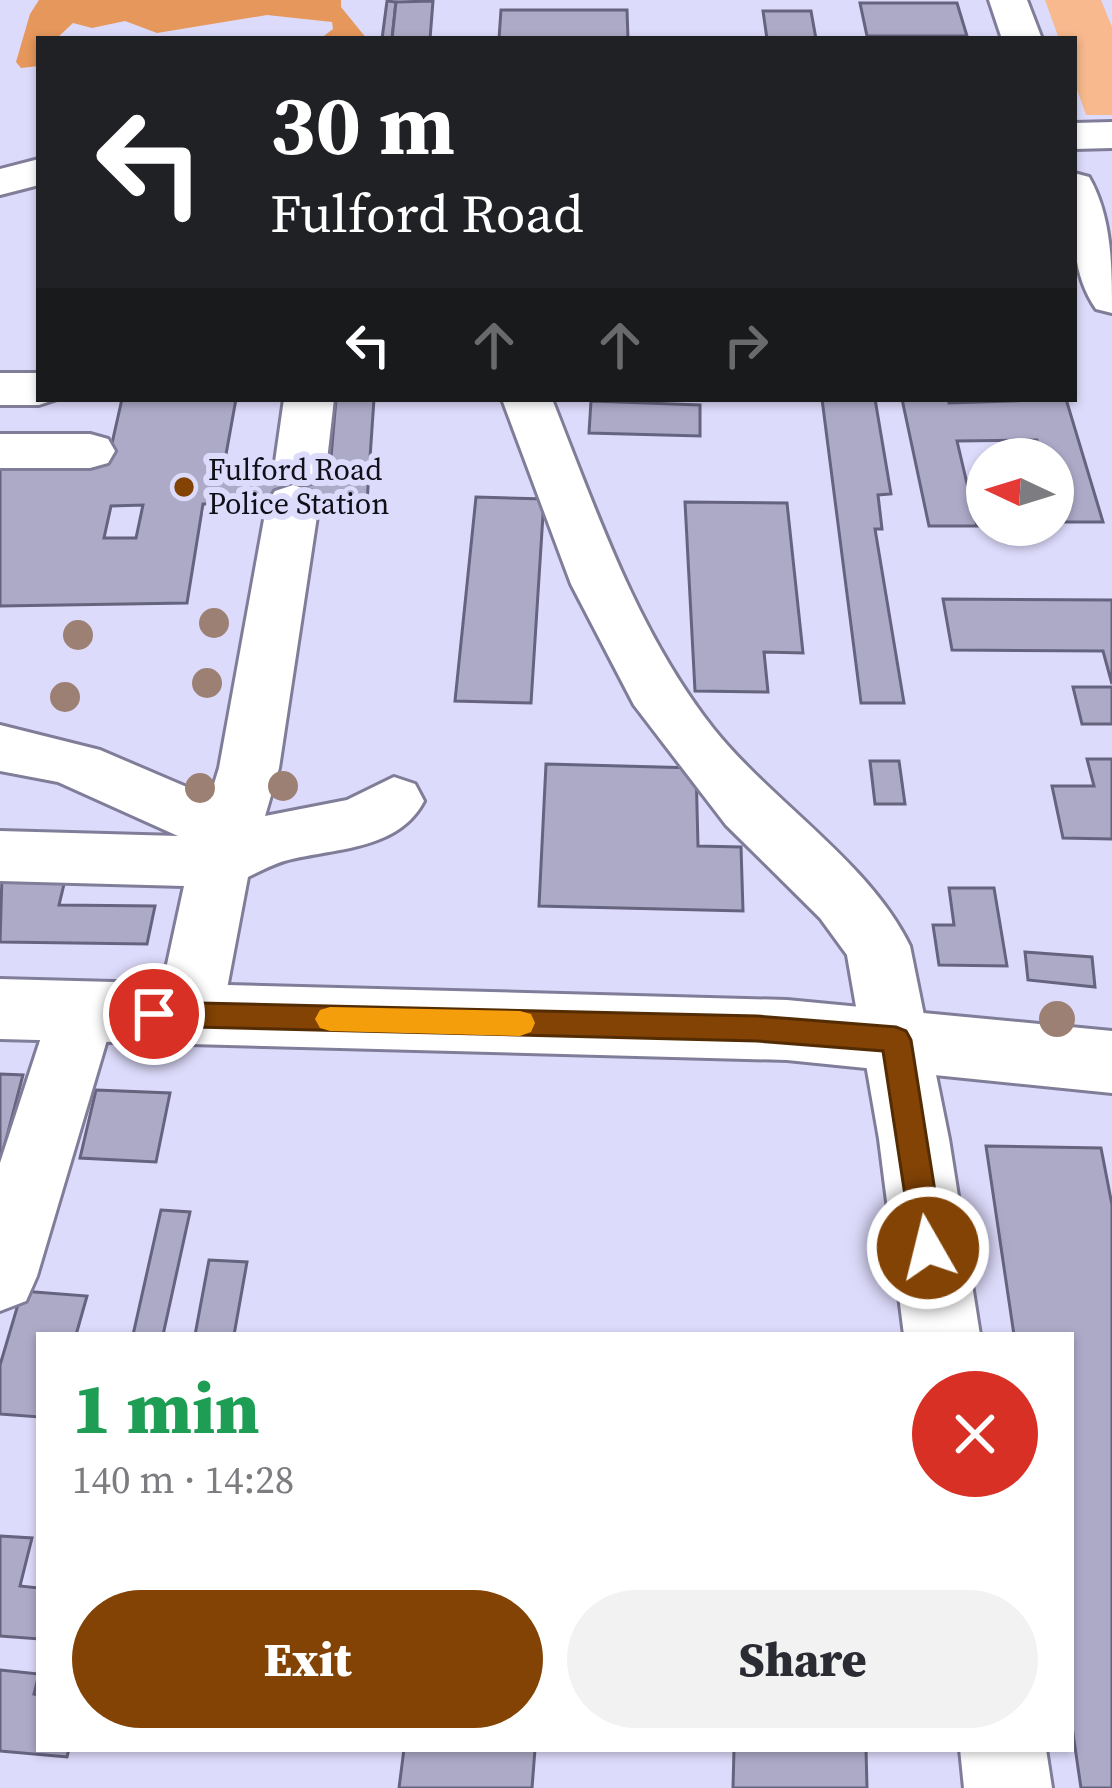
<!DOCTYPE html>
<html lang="en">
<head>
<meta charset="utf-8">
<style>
  :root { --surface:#fff; --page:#f2f2f3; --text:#2b2b33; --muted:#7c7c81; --accent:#824304 }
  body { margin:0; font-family:"Source Serif 4",serif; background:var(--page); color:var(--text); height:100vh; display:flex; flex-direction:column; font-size:45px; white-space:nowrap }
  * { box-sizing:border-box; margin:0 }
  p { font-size:39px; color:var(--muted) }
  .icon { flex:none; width:66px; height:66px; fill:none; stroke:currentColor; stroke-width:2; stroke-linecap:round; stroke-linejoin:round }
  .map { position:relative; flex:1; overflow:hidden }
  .side { position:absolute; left:36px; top:1332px; width:1038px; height:420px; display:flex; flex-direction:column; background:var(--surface); border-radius:0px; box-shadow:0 3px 9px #0004 }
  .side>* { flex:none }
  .top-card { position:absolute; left:36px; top:36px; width:1041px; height:366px; border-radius:0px; box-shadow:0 3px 9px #0004; background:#202124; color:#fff; overflow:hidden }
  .needle { width:78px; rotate:274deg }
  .tools { position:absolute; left:966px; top:438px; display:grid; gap:24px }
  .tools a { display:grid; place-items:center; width:108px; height:108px; border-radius:50%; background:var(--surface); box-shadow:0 3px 9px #0004; font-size:60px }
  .pin { position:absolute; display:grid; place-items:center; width:102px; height:102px; color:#fff; margin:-51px; border:6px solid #fff; border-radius:50%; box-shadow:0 3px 12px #0007 }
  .me { position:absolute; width:132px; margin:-66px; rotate:352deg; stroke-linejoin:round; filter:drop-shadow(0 0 9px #0008) }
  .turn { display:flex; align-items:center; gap:42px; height:252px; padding:0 36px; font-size:54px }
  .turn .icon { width:156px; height:156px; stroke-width:2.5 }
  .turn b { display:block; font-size:84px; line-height:102px }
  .lanes { display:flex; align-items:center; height:114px; padding:0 36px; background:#0003; justify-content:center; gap:60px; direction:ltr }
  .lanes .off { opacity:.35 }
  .round { display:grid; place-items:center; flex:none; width:126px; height:126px; border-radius:63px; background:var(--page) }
  .headline { display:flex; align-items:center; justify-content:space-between; height:204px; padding:0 36px }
  h1 { font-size:72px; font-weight:800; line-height:90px; color:#1e9e55 }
  .button { display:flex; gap:24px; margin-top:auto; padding:24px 36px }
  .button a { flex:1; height:138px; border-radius:72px; background:var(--accent); color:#fff; font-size:48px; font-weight:800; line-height:138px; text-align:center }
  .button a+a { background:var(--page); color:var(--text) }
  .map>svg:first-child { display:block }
  .green { fill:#f7b98d }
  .forest { fill:#e6975b }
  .building { fill:#adaac8; stroke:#66637f; stroke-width:3; fill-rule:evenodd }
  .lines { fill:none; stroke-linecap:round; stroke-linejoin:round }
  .minor-casing { stroke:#807d99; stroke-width:6 }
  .major-casing { stroke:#807d99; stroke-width:6 }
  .minor { fill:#fff; fill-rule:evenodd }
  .major { fill:#fff; fill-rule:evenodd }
  .tree { fill:#9d8074 }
  .route { fill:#824304; stroke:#542c03; stroke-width:3 }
  .slow { fill:#f59e0b }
  .poi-dot { fill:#824304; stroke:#dddbfb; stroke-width:4.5 }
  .labels { text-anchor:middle; stroke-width:12; stroke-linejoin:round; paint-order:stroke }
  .poi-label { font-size:30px; fill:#100f19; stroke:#dddbfb; text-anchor:start }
</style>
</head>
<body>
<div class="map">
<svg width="1112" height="1788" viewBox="0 0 1112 1788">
  <rect width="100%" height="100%" fill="#dddbfb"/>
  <polygon class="green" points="1045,0 1101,0 1112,27 1112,115 1086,115 1074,81 1074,39 1059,39"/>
  <polygon class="forest" points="39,0 341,0 341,7 367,39 320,39 333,29 332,22 267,15 157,33 125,21 92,28 73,23 56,39 39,39 39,66 21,68 16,62 30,14"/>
  <g class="building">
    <polygon points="387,1 396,2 392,39 382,39"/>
    <polygon points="433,1 430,39 392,39 396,2"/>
    <polygon points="860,3 957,3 967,36 867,36"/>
    <polygon points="501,10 627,10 628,39 499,39"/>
    <polygon points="763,11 811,11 816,39 767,39"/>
    <path d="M122,399H236L223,471L330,469L336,399H374L367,502L203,504L187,603L0,606V462L108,461ZM143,505L136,538H104L111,506Z"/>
    <polygon points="822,399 875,399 891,494 878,495 882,529 875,529 904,703 861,703"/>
    <polygon points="902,399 948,399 949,403 1066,399 1103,522 1059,522 1053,499 1053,459 1042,459 1037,440 957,441 977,526 929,526"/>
    <polygon points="591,401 700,405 700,436 589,433"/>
    <polygon points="476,497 544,499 531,703 455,701"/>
    <polygon points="685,502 787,503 803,653 764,652 768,692 695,691"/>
    <polygon points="943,599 1112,600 1112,684 1103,651 952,650"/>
    <polygon points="1073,687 1112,687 1112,724 1082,724"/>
    <polygon points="1087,759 1112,759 1112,839 1063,838 1052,786 1094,786"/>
    <polygon points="870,761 899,761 905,804 875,804"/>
    <polygon points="546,764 696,768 698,846 741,847 743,911 539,906"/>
    <polygon points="2,875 66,876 59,905 155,906 147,944 0,942"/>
    <polygon points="949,888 994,888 1007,966 939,965 933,925 954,925"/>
    <polygon points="1025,952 1092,957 1095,987 1028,980"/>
    <polygon points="0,1074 23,1075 1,1159 0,1159"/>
    <polygon points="96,1090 170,1093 156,1162 80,1158"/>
    <polygon points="986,1146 1101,1148 1112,1205 1112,1788 1081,1788 1071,1720 1071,1335 1014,1335"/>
    <polygon points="161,1210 190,1212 163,1335 133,1335"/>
    <polygon points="209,1260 247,1262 234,1335 195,1335"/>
    <polygon points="22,1291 87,1296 76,1335 39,1335 39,1417 0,1414 0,1365"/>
    <polygon points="0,1536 32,1538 20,1586 39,1588 39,1639 0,1636"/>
    <polygon points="0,1670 39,1674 34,1694 39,1695 39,1749 69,1749 67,1757 0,1751"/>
    <polygon points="404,1749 535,1749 532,1788 399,1788"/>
    <polygon points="734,1749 866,1749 867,1788 733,1788"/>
  </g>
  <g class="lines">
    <defs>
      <g id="minor">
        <polygon points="989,0 1027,0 1042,39 1002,39"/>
        <polygon points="1112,122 1112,148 1074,149 1074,123"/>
        <polygon points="39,159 39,185 0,195 0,169"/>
        <path d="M1074,173L1089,177C1112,217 1112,266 1112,313L1096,309C1068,269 1074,219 1074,173Z"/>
        <polygon points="0,373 39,373 39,399 57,399 39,405 0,405"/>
        <polygon points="284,399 334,399 326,469 318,481 300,486 282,481 274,469"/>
        <path d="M502,399H552C597,513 637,631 713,728C772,802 869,862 910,946L949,1139L980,1335H904L879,1139L847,955L820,918L726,825L634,705L571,584Z"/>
        <polygon points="0,434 90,434 108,439 115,451 108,463 90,468 0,468"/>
        <path d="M293,485L311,491L319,503L279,768L265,816L347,800L394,777L415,784L424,801C399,849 339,848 292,859C277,862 262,870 248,877L222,1015L212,1035L189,1044L166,1035L156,1015L184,886L0,881V831L178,836L58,782L0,771V725L100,750L210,797L219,768L267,503L275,491Z"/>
        <polygon points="82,984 105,993 115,1013 37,1276 26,1301 0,1311 0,1163 49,1013 59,993"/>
        <polygon points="960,1749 1046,1749 1052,1788 964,1788"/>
      </g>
      <polygon id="major" points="0,979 787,1000 1112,1031 1112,1093 787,1060 0,1039"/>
    </defs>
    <use href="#minor" class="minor-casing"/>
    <use href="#major" class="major-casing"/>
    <use href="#minor" class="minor"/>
    <use href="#major" class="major"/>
  </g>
  <g class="tree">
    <circle cx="214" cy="623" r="15"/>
    <circle cx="78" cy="635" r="15"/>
    <circle cx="207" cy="683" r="15"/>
    <circle cx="65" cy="697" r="15"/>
    <circle cx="283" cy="786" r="15"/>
    <circle cx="200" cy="788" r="15"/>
    <circle cx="1057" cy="1019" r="18"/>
  </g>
  <polygon class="route" points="154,1002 757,1016 896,1027 906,1031 911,1040 944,1248 940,1259 928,1263 917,1259 913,1248 883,1051 757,1041 154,1026 144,1023 140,1014 144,1005"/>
  <polygon class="slow" points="330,1007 520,1011 531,1014 535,1023 531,1032 520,1036 330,1031 320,1028 315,1019 320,1010"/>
  <circle class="poi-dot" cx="184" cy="487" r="12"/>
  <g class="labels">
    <g class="poi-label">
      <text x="208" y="480">Fulford Road<tspan x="208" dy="34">Police Station</tspan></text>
    </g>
  </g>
</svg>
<div class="tools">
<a><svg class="needle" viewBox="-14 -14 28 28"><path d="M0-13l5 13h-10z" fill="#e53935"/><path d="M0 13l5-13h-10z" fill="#7c7c81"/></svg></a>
</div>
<div class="pin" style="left:154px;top:1014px;background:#d93025"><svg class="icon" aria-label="arrive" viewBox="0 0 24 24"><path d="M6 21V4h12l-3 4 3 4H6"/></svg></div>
<svg class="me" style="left:928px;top:1248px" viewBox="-20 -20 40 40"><circle r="17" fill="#824304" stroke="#fff" stroke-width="3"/><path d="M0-11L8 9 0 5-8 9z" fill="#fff"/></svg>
<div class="top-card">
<div class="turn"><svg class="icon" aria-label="left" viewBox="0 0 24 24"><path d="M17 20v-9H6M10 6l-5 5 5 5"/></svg><div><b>30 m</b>Fulford Road</div></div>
<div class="lanes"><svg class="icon" aria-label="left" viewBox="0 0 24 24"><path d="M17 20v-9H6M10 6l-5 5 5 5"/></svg><svg class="icon off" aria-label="ahead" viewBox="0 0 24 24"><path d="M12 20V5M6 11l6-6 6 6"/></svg><svg class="icon off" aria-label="ahead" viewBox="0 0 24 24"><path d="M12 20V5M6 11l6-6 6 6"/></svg><svg class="icon off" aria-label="right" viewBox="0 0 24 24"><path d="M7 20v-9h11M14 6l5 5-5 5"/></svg></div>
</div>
<section class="side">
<div class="headline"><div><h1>1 min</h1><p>140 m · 14:28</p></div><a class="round" style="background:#d93025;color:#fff"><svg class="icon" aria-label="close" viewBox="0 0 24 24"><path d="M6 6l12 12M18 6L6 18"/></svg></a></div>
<div class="button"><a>Exit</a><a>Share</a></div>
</section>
</div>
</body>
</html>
